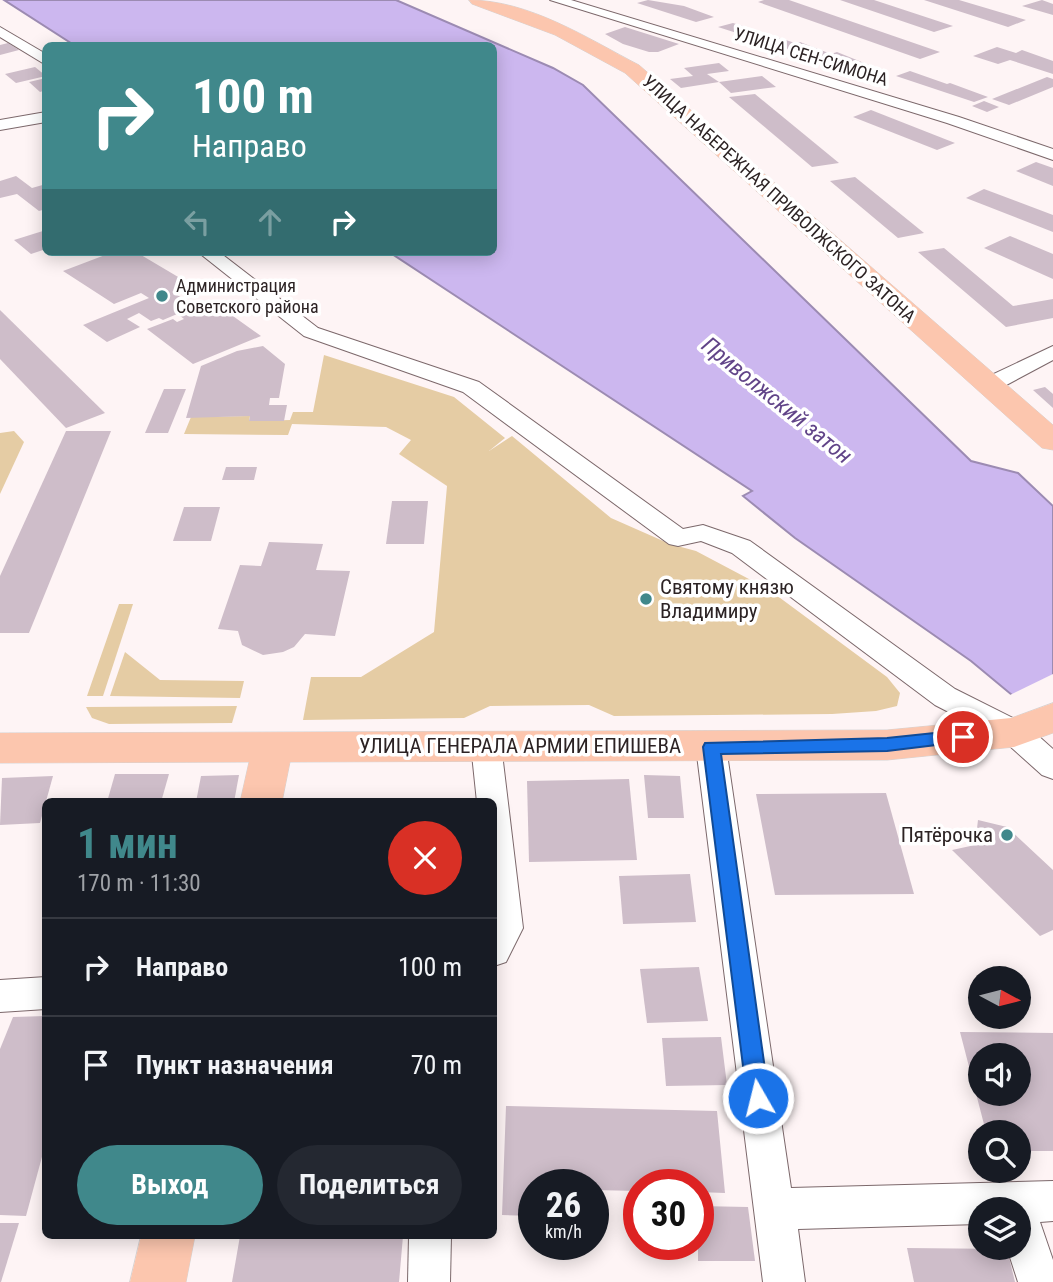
<!DOCTYPE html>
<html lang="ru">
<head>
<meta charset="utf-8">
<style>
  :root { --surface:#171b24; --page:#242831; --text:#f1f3f6; --muted:#9ea1a6; --line:#363941; --accent:#40888b }
  body { margin:0; font-family:"Roboto Condensed",sans-serif; background:var(--page); color:var(--text); height:100vh; display:flex; flex-direction:column; font-size:26px; white-space:nowrap }
  * { box-sizing:border-box; margin:0 }
  p { font-size:23px; color:var(--muted) }
  .icon { flex:none; width:38px; height:38px; fill:none; stroke:currentColor; stroke-width:2; stroke-linecap:round; stroke-linejoin:round }
  .map { position:relative; flex:1; overflow:hidden }
  .side { position:absolute; left:42px; top:798px; width:455px; height:441px; display:flex; flex-direction:column; background:var(--surface); border-radius:10px; box-shadow:0 4px 18px #0003 }
  .side>* { flex:none }
  .guide { position:absolute; left:42px; top:42px; width:455px; height:214px; border-radius:10px; box-shadow:0 4px 18px #0003; background:#40888b; color:#fff; overflow:hidden }
  .needle { width:46px; rotate:97deg }
  .buttons { position:absolute; left:968px; top:966px; display:grid; gap:14px }
  .buttons a { display:grid; place-items:center; width:63px; height:63px; border-radius:50%; background:var(--surface); box-shadow:0 4px 18px #0003; font-size:35px }
  .speed { position:absolute; left:518px; top:1169px; display:flex; gap:14px; font-size:35px; font-weight:700; text-align:center }
  .speed>* { display:grid; place-content:center; width:91px; height:91px; border-radius:50%; background:var(--surface); box-shadow:0 4px 18px #0003; line-height:1 }
  .speed small { font-size:18px; font-weight:400 }
  .speed .limit { border:10px solid #d22; background:#fff; color:#111 }
  .pin { position:absolute; display:grid; place-items:center; width:60px; height:60px; color:#fff; margin:-30px; border:4px solid #fff; border-radius:50%; box-shadow:0 2px 7px #0007 }
  .me { position:absolute; width:77px; margin:-38px; rotate:352deg; stroke-linejoin:round; filter:drop-shadow(0 0 5px #0008) }
  .turn { display:flex; align-items:center; gap:24px; height:147px; padding:0 35px; font-size:32px }
  .turn .icon { width:91px; height:91px; stroke-width:2.5 }
  .turn b { display:block; font-size:49px; line-height:60px }
  .lanes { display:flex; align-items:center; height:66px; padding:0 35px; background:#0003; justify-content:center; gap:35px; direction:ltr }
  .lanes .off { opacity:.35 }
  .round { display:grid; place-items:center; flex:none; width:74px; height:74px; border-radius:37px; background:var(--page) }
  .summary { display:flex; align-items:center; justify-content:space-between; height:119px; padding:0 35px }
  h1 { font-size:42px; font-weight:700; line-height:52px; color:var(--accent) }
  .cta { display:flex; gap:14px; margin-top:auto; padding:14px 35px }
  .cta a { flex:1; height:80px; border-radius:42px; background:var(--accent); color:#fff; font-size:28px; font-weight:700; line-height:80px; text-align:center }
  .cta a+a { background:var(--page); color:var(--text) }
  ul { padding:0; list-style:none }
  li { display:flex; align-items:center; gap:21px; height:98px; padding:0 35px; border-top:2px solid var(--line) }
  li div { flex:1 }
  li b { display:block; font-size:26px }
  li em { font-style:normal }
  .map>svg:first-child { display:block }
  .green { fill:#e5cca4 }
  .water { fill:#ccb7ef; stroke:#9c8bb2; stroke-width:2 }
  .pier { fill:#fef4f5 }
  .building { fill:#cebdc9; fill-rule:evenodd }
  .lines { fill:none; stroke-linecap:round; stroke-linejoin:round }
  .minor-casing { stroke:#7c686b; stroke-width:2 }
  .major-casing { stroke:#d5d3d3; stroke-width:1 }
  .minor { fill:#fff; fill-rule:evenodd }
  .major { fill:#fcc6ae; fill-rule:evenodd }
  .route { fill:#1a73e8; stroke:#114b97; stroke-width:2 }
  .poi-dot { fill:#40888b; stroke:#fff; stroke-width:2.5 }
  .labels { text-anchor:middle; stroke-width:7; stroke-linejoin:round; paint-order:stroke }
  .far-street-label { font-size:18px; fill:#2c2324; stroke:#fff }
  .far-poi-label { font-size:18px; fill:#2c2324; stroke:#fff; text-anchor:start }
  .poi-label { font-size:21px; fill:#2c2324; stroke:#fff; text-anchor:start }
  .street-label { font-size:21px; fill:#2c2324; stroke:#fff }
  .water-label { font-size:23px; font-style:italic; fill:#614488; stroke:#fff }
</style>
</head>
<body>
<div class="map">
<svg width="1053" height="1282" viewBox="0 0 1053 1282">
  <rect width="100%" height="100%" fill="#fef4f5"/>
  <g class="green">
    <polygon points="324,355 454,397 505,438 489,451 512,436 611,518 670,544 696,551 768,589 887,677 900,693 897,706 876,711 832,714 614,716 589,705 490,706 464,718 303,720 311,677 361,677 434,632 447,486 399,454 411,440 386,427 292,424 288,435 184,434 191,417 250,416 249,421 290,420 293,412 313,412"/>
    <polygon points="14,431 24,442 0,494 0,433"/>
    <polygon points="119,604 133,604 103,696 87,696"/>
    <polygon points="125,652 160,680 244,681 240,698 110,696"/>
    <polygon points="237,706 232,723 109,724 92,718 86,707"/>
  </g>
  <polygon class="water" points="4,0 396,0 553,68 583,85 971,461 1018,473 1053,506 1053,729 971,661 795,538 743,496 752,491 389,252 494,252 494,46 74,45"/>
  <polygon class="pier" points="1053,674 1053,733 1008,696"/>
  <g class="building">
    <polygon points="648,0 684,6 714,17 696,22 637,3"/>
    <polygon points="764,0 789,0 940,52 920,59 758,2"/>
    <polygon points="840,0 874,0 953,26 934,32"/>
    <polygon points="924,0 959,0 1026,20 1008,27"/>
    <polygon points="1042,0 1053,4 1053,15 1022,6"/>
    <polygon points="733,23 795,43 800,42 831,54 837,52 869,65 853,70 718,27"/>
    <polygon points="625,27 679,44 658,52 649,52 623,44 605,34"/>
    <polygon points="8,43 19,50 0,55 0,45"/>
    <polygon points="997,47 1016,53 1022,50 1053,61 1053,74 1010,60 998,64 973,56"/>
    <polygon points="719,63 729,71 707,74 719,82 762,76 776,87 731,93 719,82 681,88 670,79 693,76 684,68"/>
    <polygon points="35,67 46,76 16,83 5,74"/>
    <polygon points="910,71 947,84 950,83 988,97 974,102 896,76"/>
    <polygon points="1047,77 1053,79 1053,87 1009,105 992,99"/>
    <polygon points="46,78 46,90 40,92 29,82"/>
    <polygon points="755,94 839,163 812,167 729,97"/>
    <polygon points="984,101 999,107 987,112 972,106"/>
    <polygon points="871,110 955,143 937,150 853,117"/>
    <polygon points="1036,162 1053,168 1053,186 1016,171"/>
    <polygon points="16,176 32,188 46,184 46,209 39,211 17,194 0,198 0,181"/>
    <polygon points="855,177 924,233 898,238 830,181"/>
    <polygon points="984,189 1053,215 1053,232 966,198"/>
    <polygon points="46,230 46,249 31,254 14,240"/>
    <polygon points="1010,236 1053,254 1053,279 984,248"/>
    <polygon points="944,248 1013,306 1053,299 1053,318 1006,327 918,252"/>
    <polygon points="113,252 136,252 190,284 172,292 196,306 163,320 159,318 151,321 139,313 127,319 140,327 107,342 83,325 149,298 141,293 114,304 63,271"/>
    <polygon points="216,304 261,336 193,364 147,329 173,319 177,322 184,319 179,315"/>
    <polygon points="0,310 105,413 66,428 0,359"/>
    <polygon points="263,346 285,364 279,398 270,398 269,405 287,405 284,421 249,421 250,416 186,418 201,366 237,351"/>
    <polygon points="1045,387 1053,394 1053,408 1033,390"/>
    <polygon points="164,389 186,389 168,433 145,433"/>
    <polygon points="66,431 111,431 29,633 0,633 0,576"/>
    <polygon points="226,467 257,467 254,480 222,480"/>
    <polygon points="392,501 428,501 424,544 386,544"/>
    <polygon points="184,507 220,507 211,541 173,541"/>
    <polygon points="269,542 323,544 316,570 350,571 335,636 305,634 294,647 283,652 263,655 242,645 238,631 218,629 240,565 261,566"/>
    <polygon points="115,774 169,774 161,802 107,802"/>
    <polygon points="239,775 234,802 196,802 201,776"/>
    <polygon points="644,775 680,776 684,818 648,818"/>
    <polygon points="53,776 40,823 0,825 2,778"/>
    <polygon points="629,779 637,860 529,862 527,781"/>
    <polygon points="886,793 914,894 775,895 756,794"/>
    <polygon points="978,820 1007,827 1053,870 1053,930 1040,936 952,850 975,845"/>
    <polygon points="690,874 696,922 623,924 619,876"/>
    <polygon points="699,967 708,1021 647,1023 640,969"/>
    <polygon points="46,1016 46,1142 26,1216 0,1215 0,1049 13,1017"/>
    <path d="M960,1032L1053,1033V1151H1018V1132H986ZM980,1055H1018V1094H980Z"/>
    <polygon points="721,1037 727,1085 666,1086 662,1038"/>
    <polygon points="506,1106 717,1111 725,1193 698,1192 698,1185 639,1185 639,1191 593,1190 593,1185 534,1185 534,1216 502,1215"/>
    <polygon points="698,1206 748,1207 755,1261 698,1261"/>
    <polygon points="0,1223 19,1223 1,1282 0,1282"/>
    <polygon points="240,1236 403,1236 399,1282 232,1282"/>
    <polygon points="907,1248 1007,1249 1015,1282 914,1282"/>
  </g>
  <g class="lines">
    <defs>
      <g id="minor">
        <polygon points="550,0 571,0 959,117 1053,149 1053,160 947,123"/>
        <polygon points="0,27 46,54 46,65 0,37"/>
        <polygon points="46,112 46,122 0,130 0,120"/>
        <polygon points="198,252 219,252 318,328 479,382 683,529 703,525 750,541 955,689 1025,724 1053,749 1053,779 1042,775 1003,740 935,705 732,553 701,541 678,546 669,544 463,392 304,336"/>
        <polygon points="1053,346 1053,360 997,390 981,390 978,385 981,380"/>
        <polygon points="486,734 497,737 501,745 523,928 506,962 494,966 494,802 477,802 471,745 475,737"/>
        <polygon points="711,735 722,739 726,747 791,1188 1053,1181 1053,1221 1040,1222 1053,1260 1053,1282 1018,1282 1007,1248 1018,1248 1018,1209 980,1209 980,1224 798,1229 805,1282 763,1282 696,747 700,739"/>
        <polygon points="46,977 46,1009 0,1012 0,980"/>
        <polygon points="409,1236 451,1236 450,1282 408,1282"/>
      </g>
      <g id="major">
        <path d="M469,0C529,0 587,38 639,65L1053,425V450L1042,448L625,73L555,35L472,4Z"/>
        <polygon points="1053,703 1053,733 1014,747 887,760 290,762 282,802 240,802 249,762 0,763 0,733 887,730 1011,718"/>
        <polygon points="141,1236 195,1236 186,1282 130,1282"/>
      </g>
    </defs>
    <use href="#minor" class="minor-casing"/>
    <use href="#major" class="major-casing"/>
    <use href="#minor" class="minor"/>
    <use href="#major" class="major"/>
  </g>
  <polygon class="route" points="963,730 969,732 972,737 969,741 887,751 721,754 769,1098 766,1106 758,1109 751,1106 747,1098 703,747 705,743 887,738"/>
  <g class="poi-dot">
    <circle cx="162" cy="296" r="7"/>
    <circle cx="646" cy="599" r="7"/>
    <circle cx="1007" cy="835" r="7"/>
  </g>
  <g class="labels">
    <g class="far-street-label">
      <text transform="translate(811 57) rotate(17)" y="6">УЛИЦА СЕН-СИМОНА</text>
      <text transform="translate(779 199) rotate(42)" y="6">УЛИЦА НАБЕРЕЖНАЯ ПРИВОЛЖСКОГО ЗАТОНА</text>
    </g>
    <g class="far-poi-label">
      <text x="176" y="292">Администрация<tspan x="176" dy="21">Советского района</tspan></text>
    </g>
    <g class="poi-label">
      <text x="660" y="594">Святому князю<tspan x="660" dy="24">Владимиру</tspan></text>
      <text x="993" y="842" text-anchor="end">Пятёрочка</text>
    </g>
    <g class="street-label">
      <text x="520" y="753">УЛИЦА ГЕНЕРАЛА АРМИИ ЕПИШЕВА</text>
    </g>
    <g class="water-label">
      <text transform="translate(777 400) rotate(39)" y="8">Приволжский затон</text>
    </g>
  </g>
</svg>
<div class="buttons">
<a><svg class="needle" viewBox="-14 -14 28 28"><path d="M0-13l5 13h-10z" fill="#e53935"/><path d="M0 13l5-13h-10z" fill="#9ea1a6"/></svg></a>
<a><svg class="icon" aria-label="sound" viewBox="0 0 24 24"><path d="M4 9h4l5-4v14l-5-4H4zM17 9q2 3 0 6"/></svg></a>
<a><svg class="icon" aria-label="search" viewBox="0 0 24 24"><circle cx="10" cy="10" r="6"/><path d="M15 15l6 6"/></svg></a>
<a><svg class="icon" aria-label="layers" viewBox="0 0 24 24"><path d="M12 4l9 5-9 5-9-5zM3 14l9 5 9-5"/></svg></a>
</div>
<div class="speed"><div>26<small>km/h</small></div><div class="limit">30</div></div>
<div class="pin" style="left:963px;top:737px;background:#d93025"><svg class="icon" aria-label="arrive" viewBox="0 0 24 24"><path d="M6 21V4h12l-3 4 3 4H6"/></svg></div>
<svg class="me" style="left:758px;top:1098px" viewBox="-20 -20 40 40"><circle r="17" fill="#1a73e8" stroke="#fff" stroke-width="3"/><path d="M0-11L8 9 0 5-8 9z" fill="#fff"/></svg>
<div class="guide">
<div class="turn"><svg class="icon" aria-label="right" viewBox="0 0 24 24"><path d="M7 20v-9h11M14 6l5 5-5 5"/></svg><div><b>100 m</b>Направо</div></div>
<div class="lanes"><svg class="icon off" aria-label="left" viewBox="0 0 24 24"><path d="M17 20v-9H6M10 6l-5 5 5 5"/></svg><svg class="icon off" aria-label="ahead" viewBox="0 0 24 24"><path d="M12 20V5M6 11l6-6 6 6"/></svg><svg class="icon" aria-label="right" viewBox="0 0 24 24"><path d="M7 20v-9h11M14 6l5 5-5 5"/></svg></div>
</div>
<section class="side">
<div class="summary"><div><h1>1 мин</h1><p>170 m · 11:30</p></div><a class="round" style="background:#d93025;color:#fff"><svg class="icon" aria-label="close" viewBox="0 0 24 24"><path d="M6 6l12 12M18 6L6 18"/></svg></a></div>
<ul>
<li><svg class="icon" aria-label="right" viewBox="0 0 24 24"><path d="M7 20v-9h11M14 6l5 5-5 5"/></svg><div><b>Направо</b></div><em>100 m</em></li>
<li><svg class="icon" aria-label="arrive" viewBox="0 0 24 24"><path d="M6 21V4h12l-3 4 3 4H6"/></svg><div><b>Пункт назначения</b></div><em>70 m</em></li>
</ul>
<div class="cta"><a>Выход</a><a>Поделиться</a></div>
</section>
</div>
</body>
</html>
